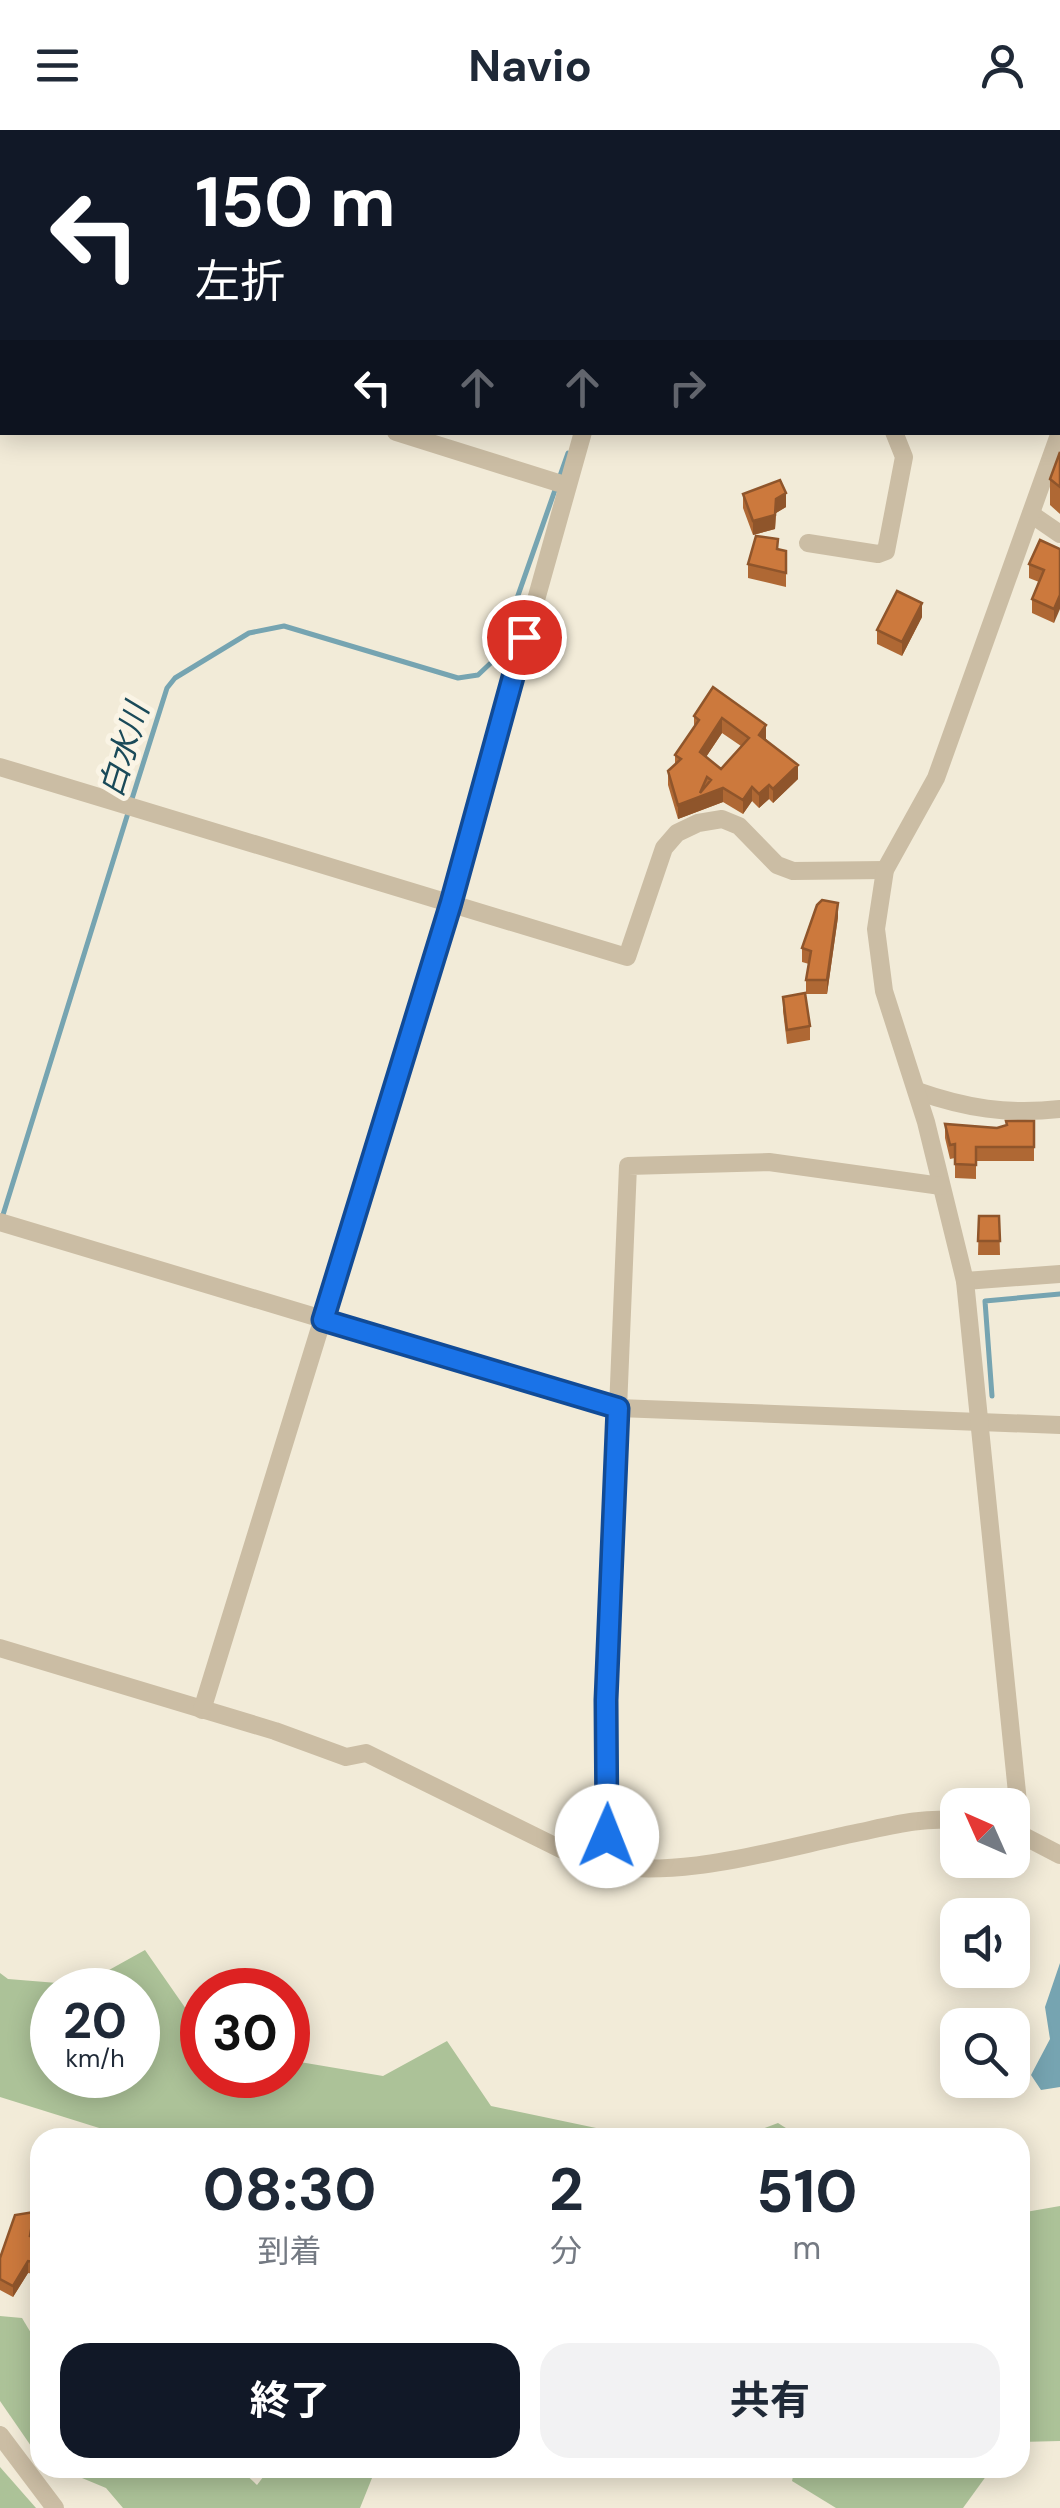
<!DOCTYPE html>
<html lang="ja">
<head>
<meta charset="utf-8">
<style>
  :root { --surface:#fff; --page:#f2f2f3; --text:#1f2937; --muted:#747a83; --accent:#111827 }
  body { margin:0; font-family:"DM Sans","Noto Sans JP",sans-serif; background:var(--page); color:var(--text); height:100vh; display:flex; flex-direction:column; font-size:38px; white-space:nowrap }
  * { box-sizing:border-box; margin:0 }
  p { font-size:32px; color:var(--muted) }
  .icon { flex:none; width:55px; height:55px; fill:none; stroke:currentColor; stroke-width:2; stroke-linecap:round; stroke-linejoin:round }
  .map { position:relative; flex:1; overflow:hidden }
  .panel { position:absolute; left:30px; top:1998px; width:1000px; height:350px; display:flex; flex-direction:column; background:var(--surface); border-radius:30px; box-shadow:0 5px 25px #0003 }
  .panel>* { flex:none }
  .hud { position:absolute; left:0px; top:0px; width:1060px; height:305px; box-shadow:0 5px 25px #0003; background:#111827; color:#fff; overflow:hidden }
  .needle { width:65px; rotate:315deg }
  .buttons { position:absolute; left:940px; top:1658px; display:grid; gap:20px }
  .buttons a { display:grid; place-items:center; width:90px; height:90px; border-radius:20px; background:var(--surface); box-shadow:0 5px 25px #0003; font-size:50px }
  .speed { position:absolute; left:30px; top:1838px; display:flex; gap:20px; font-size:50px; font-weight:700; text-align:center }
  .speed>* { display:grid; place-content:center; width:130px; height:130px; border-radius:50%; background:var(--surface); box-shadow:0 5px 25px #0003; line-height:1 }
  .speed small { font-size:25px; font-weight:400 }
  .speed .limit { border:15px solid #d22; background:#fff; color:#111 }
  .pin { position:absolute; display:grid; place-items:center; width:85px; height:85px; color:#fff; margin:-42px; border:5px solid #fff; border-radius:50%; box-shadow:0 2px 10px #0007 }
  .me { position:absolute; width:110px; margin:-55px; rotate:1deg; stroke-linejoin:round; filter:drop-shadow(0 0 8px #0008) }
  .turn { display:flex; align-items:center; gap:35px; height:210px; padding:0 30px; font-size:45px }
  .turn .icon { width:130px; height:130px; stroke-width:2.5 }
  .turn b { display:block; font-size:70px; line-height:85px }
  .lanes { display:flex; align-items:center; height:95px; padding:0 30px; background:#0003; justify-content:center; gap:50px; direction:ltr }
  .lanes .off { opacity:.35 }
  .eta { display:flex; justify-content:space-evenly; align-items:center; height:170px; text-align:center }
  .eta b { font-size:60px; font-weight:700; line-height:70px }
  .cta { display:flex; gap:20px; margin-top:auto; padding:20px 30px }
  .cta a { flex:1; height:115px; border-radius:30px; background:var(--accent); color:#fff; font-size:40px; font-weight:700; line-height:115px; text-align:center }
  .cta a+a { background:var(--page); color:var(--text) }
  header { display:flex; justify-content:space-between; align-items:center; height:130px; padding:0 30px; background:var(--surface); font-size:45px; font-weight:700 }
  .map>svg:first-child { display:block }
  .green { fill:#acc298; fill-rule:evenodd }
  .water { fill:#76a4b1 }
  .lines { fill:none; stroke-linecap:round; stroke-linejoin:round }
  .stream { stroke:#76a4b1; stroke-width:5 }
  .minor { stroke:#cbbda4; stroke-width:18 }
  .highway { stroke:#574a3d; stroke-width:28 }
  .wall { fill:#af6834; fill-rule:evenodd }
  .shaded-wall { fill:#8f552b }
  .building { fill:#cc793d; stroke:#8f552b; stroke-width:2.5; fill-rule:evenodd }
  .route-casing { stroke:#114b97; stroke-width:25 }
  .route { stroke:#1a73e8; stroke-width:18 }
  .labels { text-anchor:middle; stroke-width:10; stroke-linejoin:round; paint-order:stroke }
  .water-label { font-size:32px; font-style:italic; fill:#1a4a59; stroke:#faf4e5 }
</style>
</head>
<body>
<header><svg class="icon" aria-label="menu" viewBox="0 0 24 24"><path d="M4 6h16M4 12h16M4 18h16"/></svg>Navio<svg class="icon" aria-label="person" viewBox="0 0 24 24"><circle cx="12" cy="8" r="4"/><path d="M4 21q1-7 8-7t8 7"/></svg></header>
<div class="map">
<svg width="1060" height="2378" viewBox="0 0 1060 2378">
  <rect width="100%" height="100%" fill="#f2ebd8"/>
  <g class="green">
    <path d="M145,1820L202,1902V1945H288V1930L383,1946L447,1911L491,1976L639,2007H128L0,1967V1843L8,1849L82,1855ZM138,1860V1945H52V1860Z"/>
    <polygon points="778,1993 800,2007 741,2007"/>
    <polygon points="1060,2076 1060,2311 1020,2312 1020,2083"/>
    <polygon points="0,2186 22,2188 40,2218 40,2329 0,2271"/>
    <polygon points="0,2337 36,2378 0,2378"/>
    <polygon points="58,2338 239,2338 257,2355 270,2338 376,2338 360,2378 123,2378 106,2358"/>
    <polygon points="795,2338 992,2338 963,2378 836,2378 792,2351"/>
  </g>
  <polygon class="water" points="1060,1833 1060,1957 1041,1960 1031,1945 1050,1909 1045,1877"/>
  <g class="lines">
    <g class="stream">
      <polyline points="686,2 688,0"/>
      <polyline points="131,672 167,558 175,548 249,503 284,496 458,548 478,545 496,528 568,323"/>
      <polyline points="2,1088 128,683"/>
      <polyline points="992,1266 985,1171 1060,1164"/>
    </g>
    <g class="minor">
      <polyline points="313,2 314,0"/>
      <polyline points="543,2 544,0"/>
      <polyline points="956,2 957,0"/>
      <polyline points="0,184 2,185"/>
      <polyline points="396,302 565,355"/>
      <polyline points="1031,384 1060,404"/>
      <polyline points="808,413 878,424 886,421 904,327 894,302"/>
      <polyline points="0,637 627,827 664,718 677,703 698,693 722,689 739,696 777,735 793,741 885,740"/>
      <path d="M917,961C965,978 1008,985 1060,979"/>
      <polyline points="0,1092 618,1278 1060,1295"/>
      <polyline points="965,1151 1060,1144"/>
      <path d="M0,1518L275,1601L346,1627L366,1623L587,1732C672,1752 767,1722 851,1704C886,1697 922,1686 958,1691"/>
      <polyline points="202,1580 451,773 583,302"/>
      <polyline points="1012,1700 1060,1725"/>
      <polyline points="1021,1702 965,1151 926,992 884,861 876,799 885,740 936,648 1060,302"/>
      <polyline points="606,1736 606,1570 628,1036 769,1032 941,1056"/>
      <polyline points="0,2305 55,2378"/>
    </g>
    <g class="highway">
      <polyline points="285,0 291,2"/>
      <polyline points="1058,119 1060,119"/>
    </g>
  </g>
  <g class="wall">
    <polygon points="1060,68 1060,100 1058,99 1058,72"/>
    <polygon points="1060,322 1060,384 1050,375 1050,349"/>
    <polygon points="743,364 786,377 776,383 775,399 753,405 743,378"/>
    <polygon points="778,419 786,421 786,457 748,448 748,434"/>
    <polygon points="1060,419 1054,493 1032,483 1032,469 1039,452 1029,448 1029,434"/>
    <polygon points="922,487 902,526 877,514 877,500"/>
    <path d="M713,557L766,609L798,649L773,673L769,669L759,678L752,671L743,684L723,672L678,689L668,655V641L675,634V625L694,597V586ZM722,603L741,616L721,639L706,627Z"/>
    <polygon points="838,787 827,864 806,864 806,850 809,834 802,832 802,818"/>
    <polygon points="783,867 810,896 810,910 787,914 783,881"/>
    <polygon points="1034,991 1034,1031 976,1031 976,1049 955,1048 955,1028 950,1029 945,1008 945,994 997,998"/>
    <polygon points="979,1086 999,1086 1000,1125 978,1125"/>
    <polygon points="34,2094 32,2106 38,2119 34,2144 28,2143 13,2167 0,2160 0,2128"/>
  </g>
  <g class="shaded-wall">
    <polygon points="786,363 786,377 776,383 775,399 753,405 753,391 776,369"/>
    <polygon points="1060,465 1060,479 1054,493 1054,479"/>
    <polygon points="922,473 922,487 902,526 902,512"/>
    <polygon points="722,588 722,603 700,636 700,622"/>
    <polygon points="766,595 766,609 759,619 759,605"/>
    <polygon points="798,635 798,649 773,673 773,659"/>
    <polygon points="769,655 769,669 759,678 759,664"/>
    <polygon points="752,657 752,671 743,684 743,670"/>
    <polygon points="723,658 723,672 678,689 678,675"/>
    <polygon points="838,773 838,787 827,864 827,850"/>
    <polygon points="28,2131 28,2143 13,2167 13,2156"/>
  </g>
  <g class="building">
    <polygon points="1060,68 1060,86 1058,85 1058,72"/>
    <polygon points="1060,322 1060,357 1050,349"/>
    <polygon points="780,350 786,363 776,369 775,385 753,391 743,364"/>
    <polygon points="756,406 778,409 777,419 786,421 786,443 748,434"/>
    <polygon points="1040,410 1060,419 1060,465 1054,479 1032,469 1044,440 1029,434"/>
    <polygon points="897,461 922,473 902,512 877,500"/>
    <path d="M713,557L766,595L759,605L798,635L773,659L769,655L759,664L752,657L743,670L723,658L678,675L668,641L681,629L675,625L699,590L694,586ZM722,588L749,608L721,639L700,622ZM707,647L711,650L700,663Z"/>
    <polygon points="822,770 838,773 827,850 806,850 811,821 802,818 817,775"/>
    <polygon points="805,863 810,896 787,900 783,867"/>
    <polygon points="1006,991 1034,991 1034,1017 976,1017 976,1035 955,1034 955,1014 950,1015 945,994 997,998 1007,995"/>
    <polygon points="979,1086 999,1086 1000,1111 978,1111"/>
    <polygon points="34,2082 30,2106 38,2108 34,2132 28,2131 13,2156 0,2149 0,2128 15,2085"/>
  </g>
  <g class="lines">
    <defs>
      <polyline id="route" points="524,507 451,773 323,1190 618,1278 606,1570 607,1706"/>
    </defs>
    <use href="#route" class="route-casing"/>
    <use href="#route" class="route"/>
  </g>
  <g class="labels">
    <g class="water-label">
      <text transform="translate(124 620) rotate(-73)" y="11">白水川</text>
    </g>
  </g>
</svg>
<div class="buttons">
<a><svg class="needle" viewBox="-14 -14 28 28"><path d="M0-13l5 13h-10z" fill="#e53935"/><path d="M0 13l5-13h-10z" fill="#747a83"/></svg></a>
<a><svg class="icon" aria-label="sound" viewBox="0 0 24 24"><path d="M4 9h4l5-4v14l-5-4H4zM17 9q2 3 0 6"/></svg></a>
<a><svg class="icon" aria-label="search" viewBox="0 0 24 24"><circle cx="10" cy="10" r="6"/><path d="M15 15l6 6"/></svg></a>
</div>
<div class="speed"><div>20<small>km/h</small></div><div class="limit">30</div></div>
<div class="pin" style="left:524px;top:507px;background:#d93025"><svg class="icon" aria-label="arrive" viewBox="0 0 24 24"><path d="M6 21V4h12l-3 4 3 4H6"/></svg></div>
<svg class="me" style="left:607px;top:1706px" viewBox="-20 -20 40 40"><circle r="19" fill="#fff"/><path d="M0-13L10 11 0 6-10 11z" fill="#1a73e8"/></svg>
<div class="hud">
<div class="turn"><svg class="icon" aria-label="left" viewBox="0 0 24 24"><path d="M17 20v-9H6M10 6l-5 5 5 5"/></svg><div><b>150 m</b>左折</div></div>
<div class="lanes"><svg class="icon" aria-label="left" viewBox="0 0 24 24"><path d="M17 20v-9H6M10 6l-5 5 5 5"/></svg><svg class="icon off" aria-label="ahead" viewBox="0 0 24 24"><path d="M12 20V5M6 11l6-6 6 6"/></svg><svg class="icon off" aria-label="ahead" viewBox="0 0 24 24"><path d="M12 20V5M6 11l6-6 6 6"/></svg><svg class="icon off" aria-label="right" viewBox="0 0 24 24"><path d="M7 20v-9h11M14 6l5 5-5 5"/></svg></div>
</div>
<section class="panel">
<div class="eta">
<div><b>08:30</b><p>到着</p></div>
<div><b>2</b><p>分</p></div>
<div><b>510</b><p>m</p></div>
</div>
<div class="cta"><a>終了</a><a>共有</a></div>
</section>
</div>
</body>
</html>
